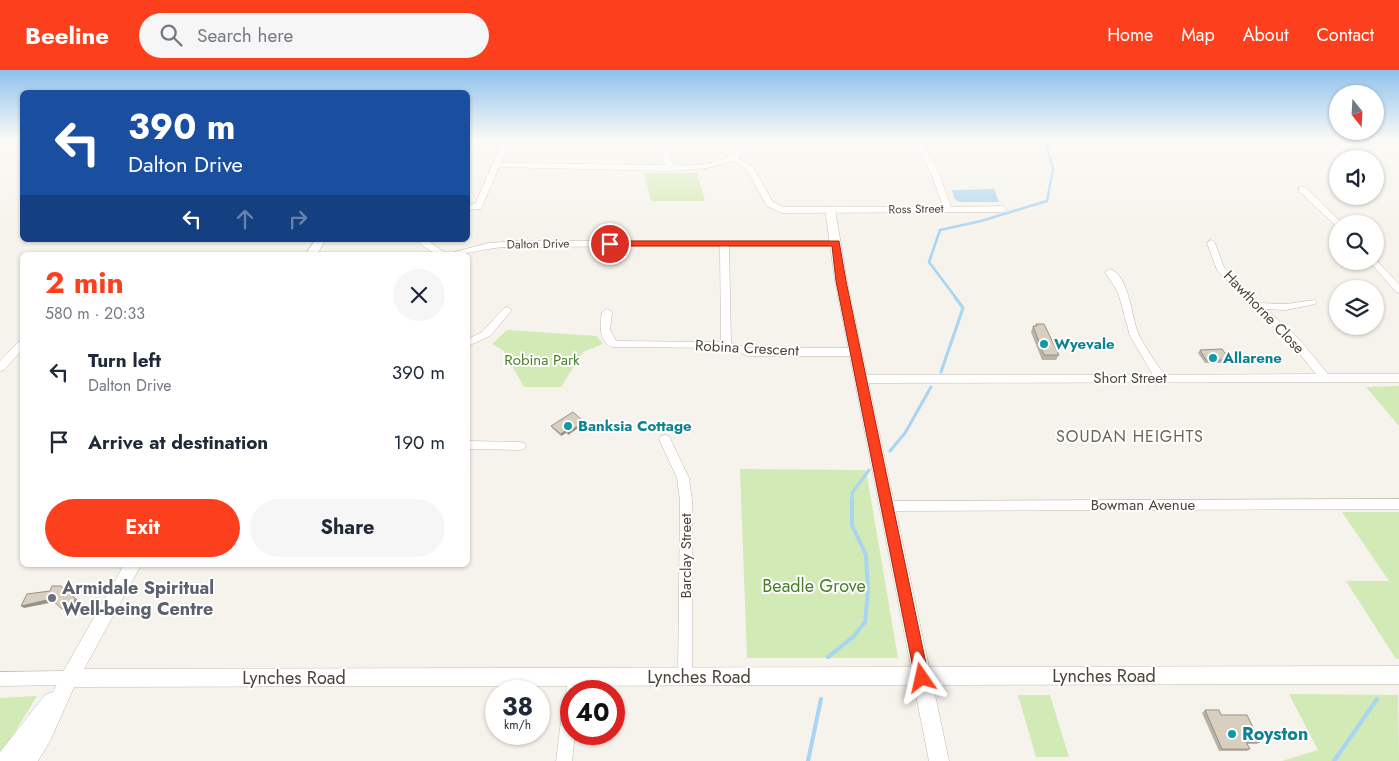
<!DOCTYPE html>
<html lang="en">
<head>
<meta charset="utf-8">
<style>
  :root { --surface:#fff; --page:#f6f6f7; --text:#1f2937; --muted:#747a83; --accent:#fc3f1d }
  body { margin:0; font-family:Jost,sans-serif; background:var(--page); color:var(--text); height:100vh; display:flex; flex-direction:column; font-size:19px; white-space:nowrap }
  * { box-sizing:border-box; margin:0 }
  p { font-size:16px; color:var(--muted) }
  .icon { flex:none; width:28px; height:28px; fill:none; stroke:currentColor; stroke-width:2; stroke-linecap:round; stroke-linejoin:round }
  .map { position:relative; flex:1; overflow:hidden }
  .details { position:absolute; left:20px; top:182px; width:450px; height:315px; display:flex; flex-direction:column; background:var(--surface); border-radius:8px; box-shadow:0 1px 4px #0004 }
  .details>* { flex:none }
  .top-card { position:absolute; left:20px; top:20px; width:450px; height:152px; border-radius:8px; box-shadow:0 1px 4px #0004; background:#1a4fa0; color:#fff; overflow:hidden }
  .needle { width:32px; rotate:162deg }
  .fabs { position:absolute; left:1329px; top:15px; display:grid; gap:10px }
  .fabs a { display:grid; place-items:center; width:55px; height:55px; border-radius:50%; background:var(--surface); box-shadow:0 1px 4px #0004; font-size:25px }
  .speed { position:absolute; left:485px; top:610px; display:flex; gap:10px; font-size:25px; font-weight:700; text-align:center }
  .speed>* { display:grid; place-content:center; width:65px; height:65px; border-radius:50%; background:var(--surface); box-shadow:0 1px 4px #0004; line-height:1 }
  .speed small { font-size:12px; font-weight:400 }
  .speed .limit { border:8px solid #d22; background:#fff; color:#111 }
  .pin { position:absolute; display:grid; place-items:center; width:42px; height:42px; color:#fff; margin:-21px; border:2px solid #fff; border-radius:50%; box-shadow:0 1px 5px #0007 }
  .me { position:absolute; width:55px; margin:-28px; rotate:349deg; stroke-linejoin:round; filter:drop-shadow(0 0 4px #0008) }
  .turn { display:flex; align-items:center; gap:18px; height:105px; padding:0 25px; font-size:22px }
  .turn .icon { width:65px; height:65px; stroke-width:2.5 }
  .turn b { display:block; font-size:35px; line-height:42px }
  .lanes { display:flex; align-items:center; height:48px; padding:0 25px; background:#0003; justify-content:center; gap:25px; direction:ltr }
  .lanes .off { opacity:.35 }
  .round { display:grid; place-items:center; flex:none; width:52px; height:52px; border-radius:26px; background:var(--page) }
  .headline { display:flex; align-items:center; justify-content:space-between; height:85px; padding:0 25px }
  h1 { font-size:30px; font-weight:700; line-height:38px; color:var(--accent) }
  .cta { display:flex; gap:10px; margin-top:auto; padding:10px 25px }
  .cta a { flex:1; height:58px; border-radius:30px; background:var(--accent); color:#fff; font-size:20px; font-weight:700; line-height:58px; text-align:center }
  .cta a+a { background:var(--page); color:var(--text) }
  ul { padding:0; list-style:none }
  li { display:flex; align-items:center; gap:15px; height:70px; padding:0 25px }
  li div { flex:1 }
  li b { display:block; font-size:19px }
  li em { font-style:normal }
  header { display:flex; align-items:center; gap:30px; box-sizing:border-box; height:70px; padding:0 25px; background:var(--accent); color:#fff }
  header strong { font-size:24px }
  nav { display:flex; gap:28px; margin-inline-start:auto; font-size:18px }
  .search { width:350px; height:45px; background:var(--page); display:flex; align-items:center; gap:12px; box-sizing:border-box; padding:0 18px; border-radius:28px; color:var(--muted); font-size:19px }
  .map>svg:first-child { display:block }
  .green { fill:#d2eab5 }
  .water { fill:#a9d4f2 }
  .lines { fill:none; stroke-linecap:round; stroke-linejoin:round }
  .stream-far2 { stroke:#a9d4f2; stroke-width:2.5 }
  .stream-far1 { stroke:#a9d4f2; stroke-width:3 }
  .stream { stroke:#a9d4f2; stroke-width:4 }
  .minor-casing { stroke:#c2bbae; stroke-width:1 }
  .tertiary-casing { stroke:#c2bbae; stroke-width:1 }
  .minor { fill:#fff; fill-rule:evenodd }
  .tertiary { fill:#fff; fill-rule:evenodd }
  .wall { fill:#bab2a6 }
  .shaded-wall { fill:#979187 }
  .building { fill:#d8cfc1; stroke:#979187 }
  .route { fill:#fc3f1d; stroke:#a42913 }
  .culture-dot { fill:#0f9aa8; stroke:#fff; stroke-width:2 }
  .worship-dot { fill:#6b7280; stroke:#fff; stroke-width:2 }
  .labels { text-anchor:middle; stroke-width:4; stroke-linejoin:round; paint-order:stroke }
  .far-street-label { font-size:12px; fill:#4b4439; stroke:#fff }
  .street-label { font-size:15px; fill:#4b4439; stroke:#fff }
  .culture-label { font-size:15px; font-weight:bold; fill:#0d838f; stroke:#fff; text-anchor:start }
  .park-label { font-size:15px; fill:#4a7f2a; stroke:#fff }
  .neighbourhood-label { font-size:16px; letter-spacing:1px; fill:#6e6250; stroke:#fff }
  .near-park-label { font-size:18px; fill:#4a7f2a; stroke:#fff }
  .near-worship-label { font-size:18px; font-weight:bold; fill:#5b616d; stroke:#fff; text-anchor:start }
  .near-street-label { font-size:18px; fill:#4b4439; stroke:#fff }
  .near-culture-label { font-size:18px; font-weight:bold; fill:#0d838f; stroke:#fff; text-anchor:start }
</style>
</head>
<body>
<header>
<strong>Beeline</strong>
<div class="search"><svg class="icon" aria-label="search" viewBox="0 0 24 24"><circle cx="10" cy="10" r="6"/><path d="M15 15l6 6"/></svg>Search here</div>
<nav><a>Home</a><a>Map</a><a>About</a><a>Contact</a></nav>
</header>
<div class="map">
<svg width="1399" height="691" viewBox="0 0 1399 691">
  <rect width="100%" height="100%" fill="#f6f3ec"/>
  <g class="green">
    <polygon points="644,103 697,103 705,131 651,131"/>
    <polygon points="507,260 597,266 603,274 583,282 561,317 524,317 503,280 492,274"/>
    <polygon points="1399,316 1399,356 1366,317"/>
    <polygon points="740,399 866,400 898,588 747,588"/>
    <polygon points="1342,442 1399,442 1399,589 1396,589 1346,511 1389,511"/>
    <polygon points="1289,624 1398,625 1399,691 1282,691 1318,680"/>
    <polygon points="1018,625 1050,625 1069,687 1036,687"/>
    <polygon points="37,626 0,686 0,628"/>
  </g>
  <polygon class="water" points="994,119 999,132 959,132 954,128 952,120"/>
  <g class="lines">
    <polyline class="stream-far2" points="956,228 929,192 940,160 981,151 1047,131 1053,99 1045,69"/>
    <g class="stream-far1">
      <polyline points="941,302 963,238 955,227"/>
      <polyline points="890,381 905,363 931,317"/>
      <polyline points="852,431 852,423 869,400"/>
    </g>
    <g class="stream">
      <polyline points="828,587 853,567 865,552 868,521 866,485 852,455 852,430"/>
      <polyline points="808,691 821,629"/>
      <polyline points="1334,691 1377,629"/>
    </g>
    <defs>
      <g id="minor">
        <path d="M472,69H512L501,93L665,95L659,75L663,73L667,75L673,95C700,96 732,94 747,69H755L749,78L738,88L753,97L773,132L783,137H943L931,103L913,69H921L939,103L951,137L1003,136L1007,139L1003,142L782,143L767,136L747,100L733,91L707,98L670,101L499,97L481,139L468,140V135L475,134L503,71H476Z"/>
        <polygon points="1299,117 1305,117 1343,154 1338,154 1338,156 1336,156 1299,121"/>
        <path d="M417,170H427L447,184L488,173L516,171H839L840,173L836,176H729L731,273L748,278H855L860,282L855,286H748L725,278L613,277C598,272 600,255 602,242L607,239L612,242L610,260L616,271L721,272L720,176L516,177C507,177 498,177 489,179C460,183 440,195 417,170Z"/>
        <path d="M1211,170L1215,173L1224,197L1259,233L1286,234L1315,230L1317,232L1315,234L1286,240L1266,239L1299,269L1328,304H1399V312L862,313L857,309L862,305H1153L1130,266L1118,222L1105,202L1110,199C1130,206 1131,248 1139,265C1146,279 1156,292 1164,305L1316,304L1291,273L1253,238L1217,200L1207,173Z"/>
        <polygon points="1375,189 1399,214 1399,223 1396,222 1369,191 1375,191"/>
        <polygon points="507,237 512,240 490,266 468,276 468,269 482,262 504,238"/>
        <polygon points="22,271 22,280 4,300 0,301 0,291 18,272"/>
        <polygon points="665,365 669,366 689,408 692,430 692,607 690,612 685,614 680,612 678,607 680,430 677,408 659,369 661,366"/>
        <polygon points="468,371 520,372 524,373 526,376 524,379 520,380 468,379"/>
        <polygon points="1399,429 1399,439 887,441 883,440 881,436 883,432 887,431"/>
        <polygon points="575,600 580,602 582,607 580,621 571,621 571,628 568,626 566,621 570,602"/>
        <polygon points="69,601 74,603 76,608 74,613 69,615 0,616 0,602"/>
        <polygon points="571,628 571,664 575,664 572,691 556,691 563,635 566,630"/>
      </g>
      <g id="tertiary">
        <polygon points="830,136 835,139 847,211 929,597 1399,596 1399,614 933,615 949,691 929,691 914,615 74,617 50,671 38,691 0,691 0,682 45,625 53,622 63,602 124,495 141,495 84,599 911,597 835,211 825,139"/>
        <polygon points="315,170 325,170 317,185 305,185"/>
      </g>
    </defs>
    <use href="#minor" class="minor-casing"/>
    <use href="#tertiary" class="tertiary-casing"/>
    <use href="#minor" class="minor"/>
    <use href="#tertiary" class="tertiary"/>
  </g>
  <g class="wall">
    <polygon points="1036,254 1059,285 1056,290 1042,290 1031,262 1033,256 1035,256"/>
    <polygon points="1200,280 1230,290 1229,293 1205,293 1198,283"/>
    <polygon points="584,354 568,365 566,363 561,366 552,358 551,356"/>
    <polygon points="1205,640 1221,645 1260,672 1257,674 1247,674 1250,679 1247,681 1219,681 1202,643"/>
  </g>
  <g class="shaded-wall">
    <polygon points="584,352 584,354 568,365 568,362"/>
    <polygon points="566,360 566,363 561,366 561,364"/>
    <polygon points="51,529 54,532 24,538 21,536"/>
    <polygon points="76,529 79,531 65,541 62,539"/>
  </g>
  <g class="building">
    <polygon points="1036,254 1044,254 1059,285 1044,285 1033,256 1037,256"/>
    <polygon points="1222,279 1230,290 1206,290 1200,280"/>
    <polygon points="573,342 584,352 568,362 566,360 561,364 551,356"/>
    <polygon points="52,516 61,516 76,529 62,539 51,529 21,536 27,524 50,521"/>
    <polygon points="1205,640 1219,640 1221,645 1247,645 1260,672 1246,672 1250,679 1222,679"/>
  </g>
  <linearGradient id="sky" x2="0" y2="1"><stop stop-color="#8fc1ec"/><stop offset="0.42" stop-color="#fbfaf6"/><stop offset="1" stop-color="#fbfaf6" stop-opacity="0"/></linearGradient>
  <rect width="1399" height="166" fill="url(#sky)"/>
  <polygon class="route" points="610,171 839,171 846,211 929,608 927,613 922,615 917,613 915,608 836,211 832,176 607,176 607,172"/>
  <g class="culture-dot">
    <circle cx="1044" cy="274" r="5"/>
    <circle cx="1213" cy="288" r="5"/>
    <circle cx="568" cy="356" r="5"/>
    <circle cx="1232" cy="664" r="5"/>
  </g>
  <circle class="worship-dot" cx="52" cy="528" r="5"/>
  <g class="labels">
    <g class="far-street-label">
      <text transform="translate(916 139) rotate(-1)" y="4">Ross Street</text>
      <text transform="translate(538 174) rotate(-1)" y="4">Dalton Drive</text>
    </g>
    <g class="street-label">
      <text transform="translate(1264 242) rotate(46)" y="5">Hawthorne Close</text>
      <text transform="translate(747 278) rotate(3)" y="5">Robina Crescent</text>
      <text x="1130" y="313">Short Street</text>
      <text x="1143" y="440">Bowman Avenue</text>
      <text transform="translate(686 486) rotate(-90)" y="5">Barclay Street</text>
    </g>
    <g class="culture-label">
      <text x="1054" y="279">Wyevale</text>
      <text x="1223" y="293">Allarene</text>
      <text x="578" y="361">Banksia Cottage</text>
    </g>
    <g class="park-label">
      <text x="542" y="295">Robina Park</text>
    </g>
    <g class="neighbourhood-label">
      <text x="1130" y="372">SOUDAN HEIGHTS</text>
    </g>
    <g class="near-park-label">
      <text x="814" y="522">Beadle Grove</text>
    </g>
    <g class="near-worship-label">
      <text x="62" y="524">Armidale Spiritual<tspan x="62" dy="21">Well-being Centre</tspan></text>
    </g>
    <g class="near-street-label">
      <text x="1104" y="612">Lynches Road</text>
      <text x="699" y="613">Lynches Road</text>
      <text x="294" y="614">Lynches Road</text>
    </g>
    <g class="near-culture-label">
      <text x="1242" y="670">Royston</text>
    </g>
  </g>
</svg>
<div class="fabs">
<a><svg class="needle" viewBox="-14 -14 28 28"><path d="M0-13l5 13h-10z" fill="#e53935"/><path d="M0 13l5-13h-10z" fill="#747a83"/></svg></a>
<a><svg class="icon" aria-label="sound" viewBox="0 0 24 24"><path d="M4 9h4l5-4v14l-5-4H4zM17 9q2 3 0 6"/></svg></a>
<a><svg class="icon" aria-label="search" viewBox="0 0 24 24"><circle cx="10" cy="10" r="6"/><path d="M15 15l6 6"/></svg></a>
<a><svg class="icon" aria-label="layers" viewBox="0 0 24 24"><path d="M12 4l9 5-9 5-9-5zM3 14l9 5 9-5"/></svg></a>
</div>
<div class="speed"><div>38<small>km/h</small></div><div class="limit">40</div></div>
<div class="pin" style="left:610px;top:174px;background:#d93025"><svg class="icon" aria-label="arrive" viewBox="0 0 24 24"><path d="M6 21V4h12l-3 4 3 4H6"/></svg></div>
<svg class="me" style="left:922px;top:608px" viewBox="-20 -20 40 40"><path d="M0-17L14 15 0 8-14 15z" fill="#fc3f1d" stroke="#fff" stroke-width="4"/></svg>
<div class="top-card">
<div class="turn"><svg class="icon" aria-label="left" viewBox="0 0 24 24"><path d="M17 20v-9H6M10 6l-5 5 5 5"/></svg><div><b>390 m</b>Dalton Drive</div></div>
<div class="lanes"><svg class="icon" aria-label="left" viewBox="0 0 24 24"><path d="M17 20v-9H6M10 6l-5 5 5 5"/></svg><svg class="icon off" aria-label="ahead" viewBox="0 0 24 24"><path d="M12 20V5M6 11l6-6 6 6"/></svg><svg class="icon off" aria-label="right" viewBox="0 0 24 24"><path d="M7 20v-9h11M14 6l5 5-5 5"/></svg></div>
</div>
<section class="details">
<div class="headline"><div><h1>2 min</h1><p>580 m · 20:33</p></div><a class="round"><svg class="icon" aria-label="close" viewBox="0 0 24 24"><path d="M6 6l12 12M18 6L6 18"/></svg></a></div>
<ul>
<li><svg class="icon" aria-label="left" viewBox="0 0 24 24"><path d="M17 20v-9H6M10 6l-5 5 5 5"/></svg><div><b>Turn left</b><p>Dalton Drive</p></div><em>390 m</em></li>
<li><svg class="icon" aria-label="arrive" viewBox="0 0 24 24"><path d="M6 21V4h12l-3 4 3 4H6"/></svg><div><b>Arrive at destination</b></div><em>190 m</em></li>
</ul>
<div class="cta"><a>Exit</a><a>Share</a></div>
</section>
</div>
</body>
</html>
